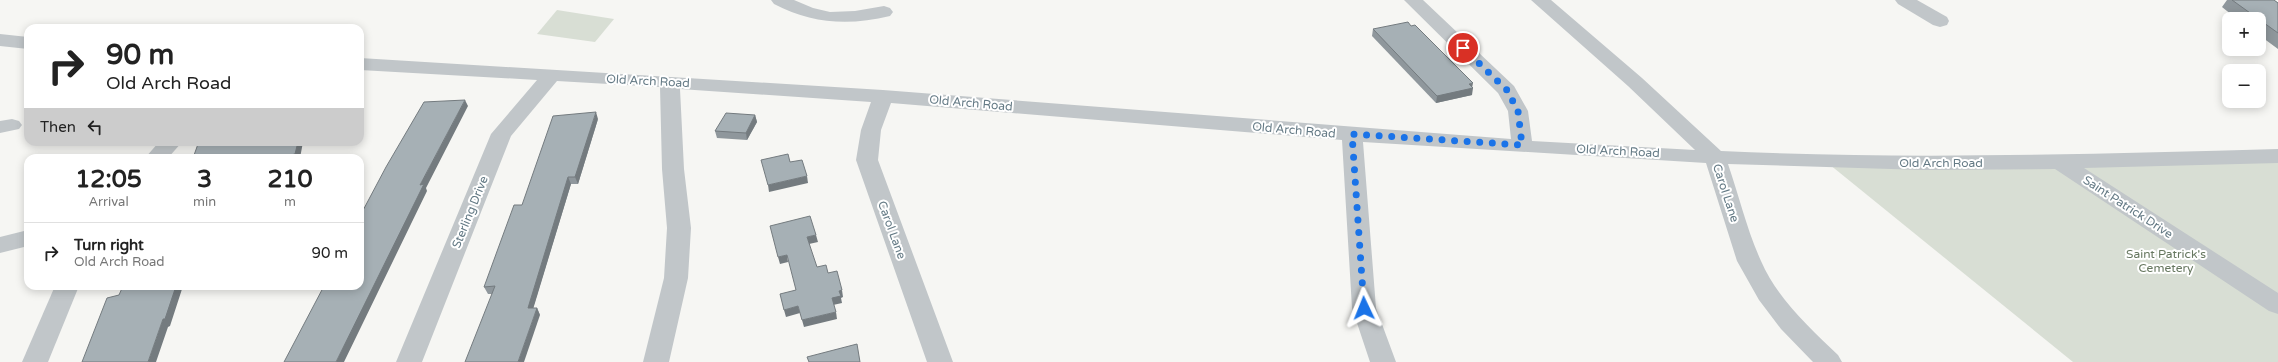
<!DOCTYPE html>
<html lang="en">
<head>
<meta charset="utf-8">
<style>
  :root { --surface:#fff; --page:#f2f2f2; --text:#222; --muted:#767676; --line:#e0e0e0 }
  body { margin:0; font-family:"Varela Round",sans-serif; background:var(--page); color:var(--text); height:100vh; display:flex; flex-direction:column; font-size:15px; white-space:nowrap }
  * { box-sizing:border-box; margin:0 }
  p { font-size:13px; color:var(--muted) }
  .icon { flex:none; width:22px; height:22px; fill:none; stroke:currentColor; stroke-width:2; stroke-linecap:round; stroke-linejoin:round }
  .map { position:relative; flex:1; overflow:hidden }
  .panel { position:absolute; left:24px; top:154px; width:340px; height:136px; display:flex; flex-direction:column; background:var(--surface); border-radius:12px; box-shadow:0 2px 10px #0003 }
  .panel>* { flex:none }
  .top-card { position:absolute; left:24px; top:24px; width:340px; height:122px; border-radius:12px; box-shadow:0 2px 10px #0003; background:#fff; color:var(--text); overflow:hidden }
  .tools { position:absolute; left:2222px; top:12px; display:grid; gap:8px }
  .tools a { display:grid; place-items:center; width:44px; height:44px; border-radius:8px; background:var(--surface); box-shadow:0 2px 10px #0003; font-size:20px }
  .pin { position:absolute; display:grid; place-items:center; width:34px; height:34px; color:#fff; margin:-17px; border:2px solid #fff; border-radius:50%; box-shadow:0 1px 4px #0007 }
  .me { position:absolute; width:44px; margin:-22px; rotate:358deg; stroke-linejoin:round; filter:drop-shadow(0 0 3px #0008) }
  .turn { display:flex; align-items:center; gap:14px; height:84px; padding:0 16px; font-size:18px }
  .turn .icon { width:52px; height:52px; stroke-width:2.5 }
  .turn b { display:block; font-size:28px; line-height:34px }
  .then { display:flex; align-items:center; height:38px; padding:0 16px; background:#0003; gap:8px; font-size:15px }
  .eta { display:flex; justify-content:space-evenly; align-items:center; height:68px; text-align:center }
  .eta b { font-size:24px; font-weight:700; line-height:28px }
  ul { padding:0; list-style:none }
  li { display:flex; align-items:center; gap:12px; height:60px; padding:0 16px; border-top:1px solid var(--line) }
  li div { flex:1 }
  li b { display:block; font-size:15px }
  li em { font-style:normal }
  .map>svg:first-child { display:block }
  .green { fill:#d8ded4 }
  .lines { fill:none; stroke-linecap:round; stroke-linejoin:round }
  .minor { fill:#c1c6c9; fill-rule:evenodd }
  .wall { fill:#8f979c }
  .shaded-wall { fill:#747b7f }
  .building { fill:#a6b0b5; stroke:#747b7f }
  .route { stroke:#1a73e8; stroke-width:7; stroke-dasharray:0 12.6 }
  .labels { text-anchor:middle; stroke-width:4; stroke-linejoin:round; paint-order:stroke }
  .street-label { font-size:12px; fill:#647a85; stroke:#fff }
  .park-label { font-size:12px; fill:#66775f; stroke:#fff }
</style>
</head>
<body>
<div class="map">
<svg width="2278" height="362" viewBox="0 0 2278 362">
  <rect width="100%" height="100%" fill="#f6f6f3"/>
  <g class="green">
    <polygon points="557,10 614,19 595,42 537,34"/>
    <polygon points="2278,156 2278,362 2073,362 1824,160"/>
  </g>
  <g class="lines">
    <g class="minor">
      <path d="M771,0H794L813,8L830,12L855,11L884,6L890,8L893,12L890,16C849,26 812,24 774,4Z"/>
      <path d="M1404,0H1423L1514,86L1528,111L1532,141L1695,150L1628,86L1531,0H1551L1642,78L1721,151C1907,160 2092,154 2278,149V163L2084,168L2278,293V314L2269,311L2055,169L1923,170L1728,164C1739,196 1747,230 1761,261C1777,298 1809,327 1838,355L1842,362H1813L1781,329L1759,300L1737,261L1706,163L1363,142L1376,308L1396,362H1370L1352,308L1342,140L891,103L881,130L878,160L953,362H927L856,160L861,130L871,102L680,89L684,169L691,228L688,278L669,362H643L664,278L667,228L662,169L660,87L557,81L511,136L422,362H396L491,134L537,80L360,70V58L883,90L1511,139L1508,111L1498,93Z"/>
      <polygon points="1895,0 1917,0 1947,17 1949,21 1947,25 1940,27 1933,25 1898,4"/>
      <polygon points="0,34 28,37 28,49 0,46"/>
      <polygon points="12,119 19,121 22,125 19,129 0,133 0,121"/>
      <polygon points="159,142 182,142 168,158 145,158"/>
      <polygon points="28,230 28,246 0,253 0,237"/>
      <polygon points="55,286 79,286 48,362 22,362"/>
    </g>
  </g>
  <g class="wall">
    <polygon points="2227,0 2274,0 2278,3 2278,49 2259,35 2259,19 2237,19 2222,7"/>
    <polygon points="1373,29 1472,95 1436,103 1372,36"/>
    <polygon points="755,115 757,122 747,140 717,138 715,131"/>
    <polygon points="598,119 578,184 571,184 533,308 537,308 540,315 492,294 488,294 484,287"/>
  </g>
  <g class="shaded-wall">
    <polygon points="1473,83 1472,88 1473,88 1472,95 1436,103 1437,96"/>
    <polygon points="465,100 468,106 426,188 427,191 344,362 336,362 420,185"/>
    <polygon points="596,112 598,119 578,184 575,177"/>
    <polygon points="755,115 757,122 747,140 746,133"/>
    <polygon points="298,142 303,142 300,158 277,158"/>
    <polygon points="807,176 808,183 769,192 768,185"/>
    <polygon points="568,177 571,184 531,316 528,308"/>
    <polygon points="816,235 818,242 809,244 807,237"/>
    <polygon points="787,255 788,262 780,264 778,257"/>
    <polygon points="176,286 183,286 170,326 168,327 156,362 148,362 163,319"/>
    <polygon points="842,290 843,297 841,298 842,303 833,305 832,298 839,291"/>
    <polygon points="798,306 800,313 786,317 784,310"/>
    <polygon points="537,308 540,315 524,362 518,362"/>
    <polygon points="836,312 837,319 804,327 802,320"/>
  </g>
  <g class="building">
    <polygon points="2232,0 2274,0 2278,3 2278,33"/>
    <polygon points="1408,22 1411,26 1415,25 1473,83 1469,84 1473,88 1437,96 1373,29"/>
    <polygon points="465,100 420,185 424,184 336,362 284,362 324,286 360,286 360,216 386,167 424,102"/>
    <polygon points="596,112 575,177 568,177 528,308 537,308 518,362 465,362 495,286 484,287 503,235 514,205 522,205 553,116"/>
    <polygon points="726,113 755,115 746,133 715,131"/>
    <polygon points="209,142 298,142 295,154 277,158 193,158 198,144"/>
    <polygon points="788,154 790,162 802,160 807,176 768,185 761,160"/>
    <polygon points="810,216 816,235 807,237 817,267 826,265 828,273 837,271 842,290 839,291 841,296 832,298 836,312 802,320 798,306 784,310 780,294 796,290 787,255 778,257 770,226"/>
    <polygon points="123,286 176,286 165,319 163,319 148,362 82,362 107,298 119,295"/>
    <polygon points="857,344 860,362 809,362 807,357"/>
  </g>
  <g class="lines">
    <polyline class="route" points="1364,308 1352,134 1522,145 1518,111 1507,90 1463,48"/>
  </g>
  <g class="labels">
    <g class="street-label">
      <text transform="translate(648 81) rotate(3)" y="4">Old Arch Road</text>
      <text transform="translate(971 103) rotate(5)" y="4">Old Arch Road</text>
      <text transform="translate(1294 130) rotate(5)" y="4">Old Arch Road</text>
      <text transform="translate(1618 151) rotate(3)" y="4">Old Arch Road</text>
      <text x="1941" y="167">Old Arch Road</text>
      <text transform="translate(1726 193) rotate(72)" y="4">Carol Lane</text>
      <text transform="translate(2128 207) rotate(33)" y="4">Saint Patrick Drive</text>
      <text transform="translate(470 212) rotate(-68)" y="4">Sterling Drive</text>
      <text transform="translate(892 230) rotate(70)" y="4">Carol Lane</text>
    </g>
    <g class="park-label">
      <text x="2166" y="258">Saint Patrick's<tspan x="2166" dy="14">Cemetery</tspan></text>
    </g>
  </g>
</svg>
<div class="tools">
<a>+</a>
<a>−</a>
</div>
<div class="pin" style="left:1463px;top:48px;background:#d93025"><svg class="icon" aria-label="arrive" viewBox="0 0 24 24"><path d="M6 21V4h12l-3 4 3 4H6"/></svg></div>
<svg class="me" style="left:1364px;top:308px" viewBox="-20 -20 40 40"><path d="M0-17L14 15 0 8-14 15z" fill="#1a73e8" stroke="#fff" stroke-width="4"/></svg>
<div class="top-card">
<div class="turn"><svg class="icon" aria-label="right" viewBox="0 0 24 24"><path d="M7 20v-9h11M14 6l5 5-5 5"/></svg><div><b>90 m</b>Old Arch Road</div></div>
<div class="then">Then<svg class="icon" aria-label="left" viewBox="0 0 24 24"><path d="M17 20v-9H6M10 6l-5 5 5 5"/></svg></div>
</div>
<section class="panel">
<div class="eta">
<div><b>12:05</b><p>Arrival</p></div>
<div><b>3</b><p>min</p></div>
<div><b>210</b><p>m</p></div>
</div>
<ul>
<li><svg class="icon" aria-label="right" viewBox="0 0 24 24"><path d="M7 20v-9h11M14 6l5 5-5 5"/></svg><div><b>Turn right</b><p>Old Arch Road</p></div><em>90 m</em></li>
</ul>
</section>
</div>
</body>
</html>
